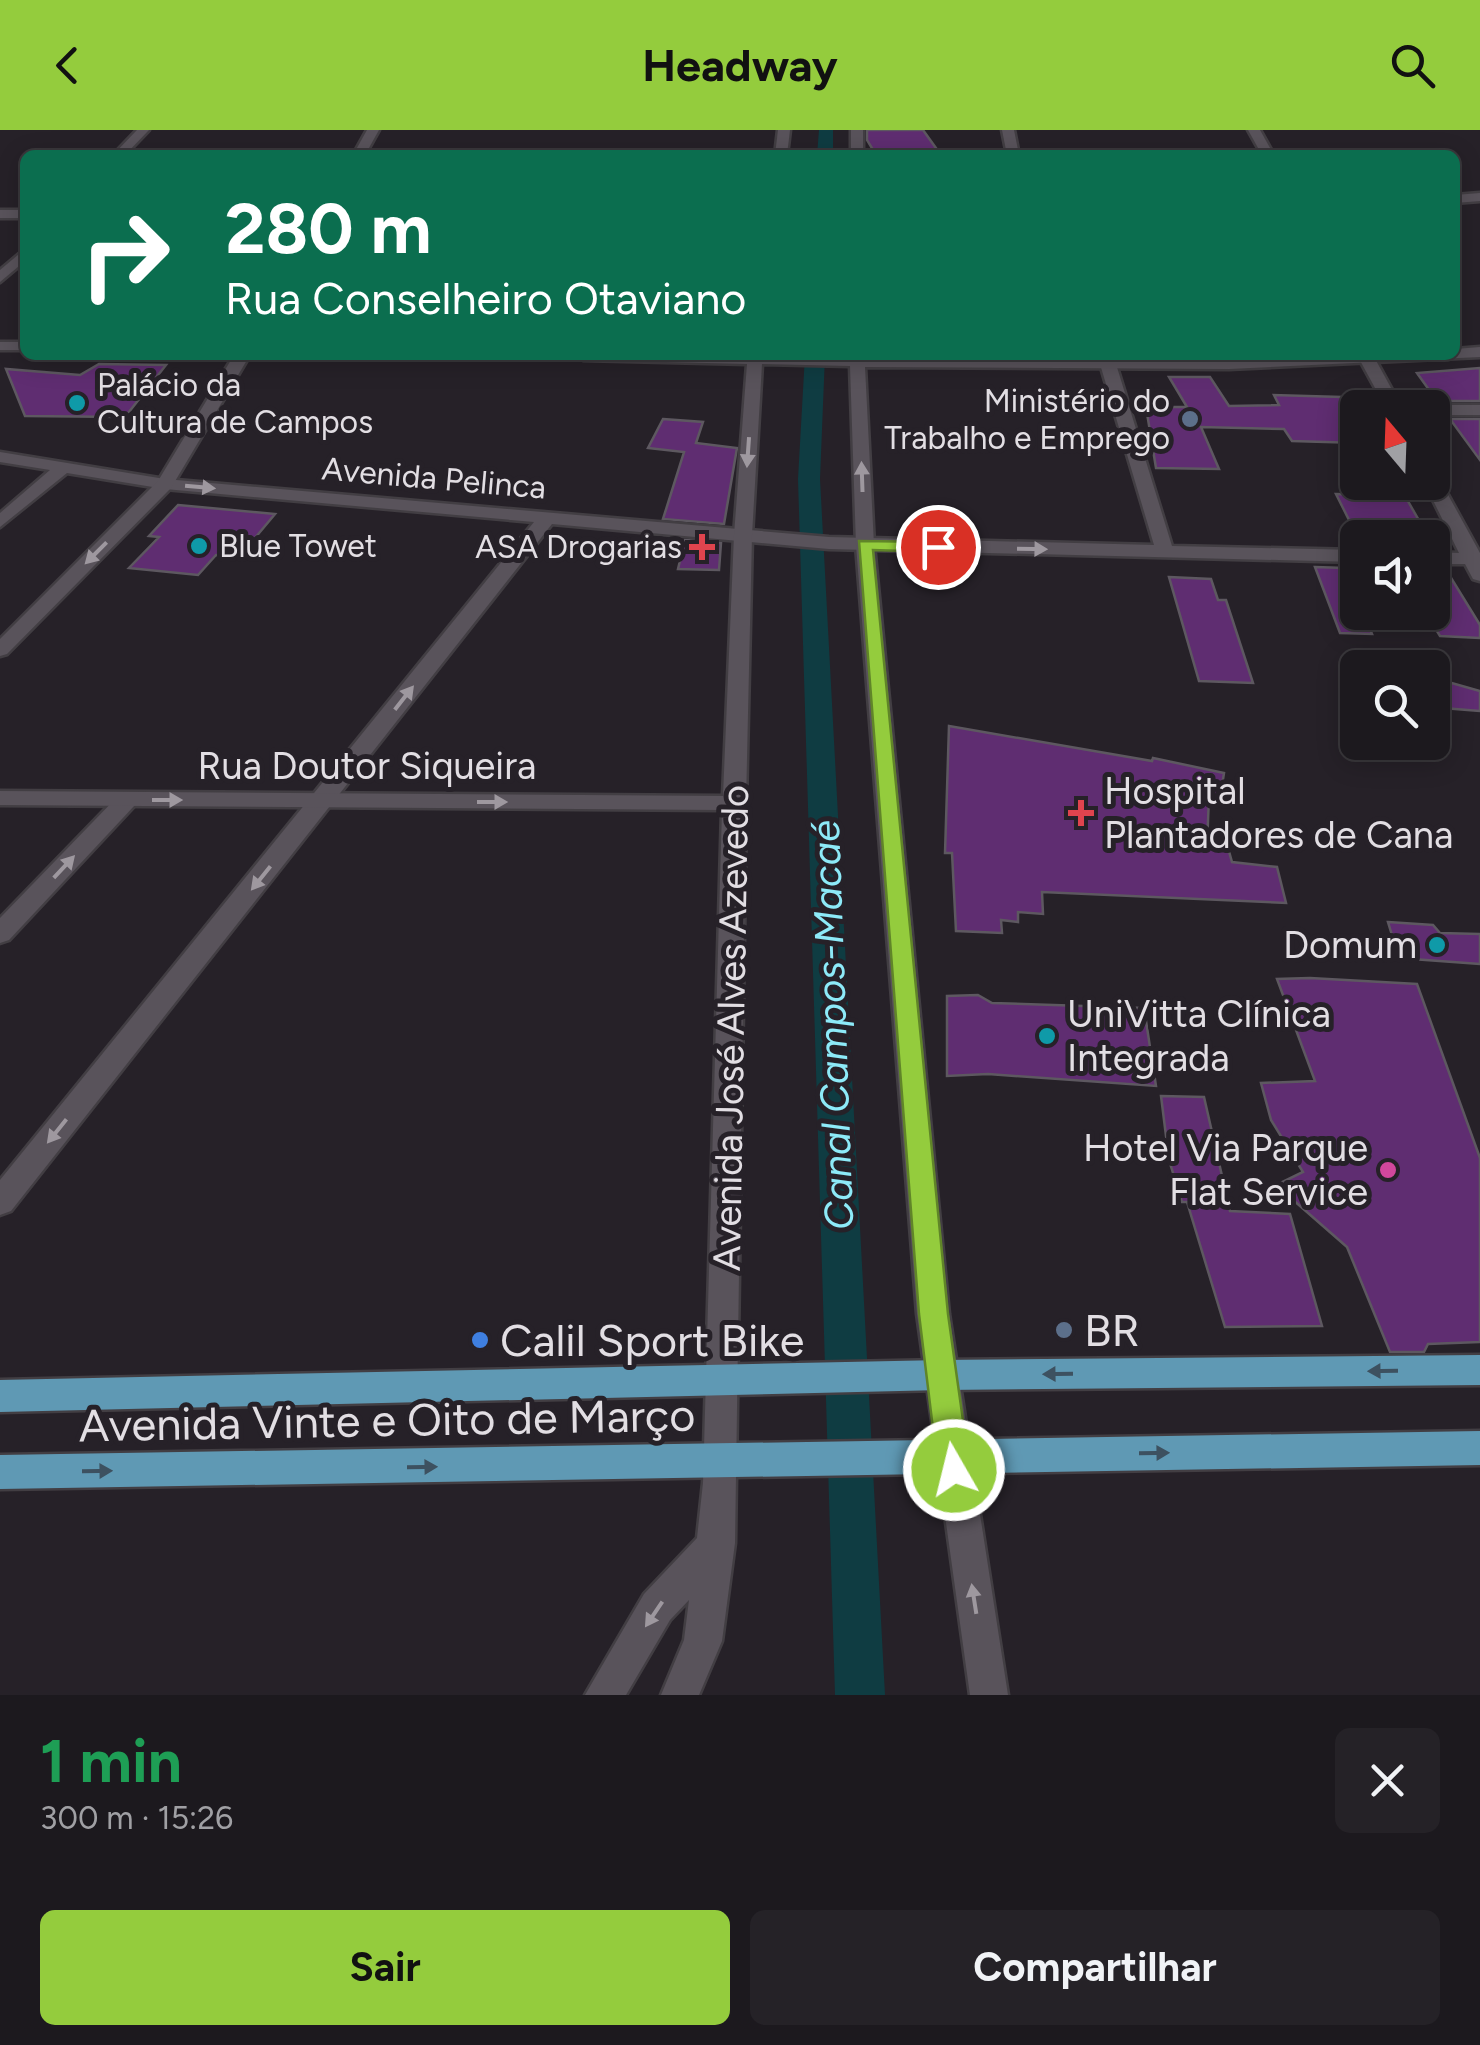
<!DOCTYPE html>
<html lang="pt">
<head>
<meta charset="utf-8">
<style>
  :root { --surface:#1c191e; --page:#252227; --text:#f1f3f6; --muted:#a0a0a4; --line:#3a383c; --accent:#94cc3d }
  body { margin:0; font-family:Figtree,sans-serif; background:var(--page); color:var(--text); height:100vh; display:flex; flex-direction:column; font-size:38px; white-space:nowrap }
  * { box-sizing:border-box; margin:0 }
  p { font-size:32px; color:var(--muted) }
  .icon { flex:none; width:55px; height:55px; fill:none; stroke:currentColor; stroke-width:2; stroke-linecap:round; stroke-linejoin:round }
  .map { position:relative; height:1565px; overflow:hidden }
  .sheet { display:flex; flex-direction:column; background:var(--surface); flex:1 }
  .sheet>* { flex:none }
  .hud { position:absolute; left:20px; top:20px; width:1440px; height:210px; border-radius:15px; box-shadow:0 5px 25px #0003,0 0 0 2px var(--line); background:#0b6e4f; color:#fff; overflow:hidden }
  .needle { width:65px; rotate:341deg }
  .tools { position:absolute; left:1340px; top:260px; display:grid; gap:20px }
  .tools a { display:grid; place-items:center; width:110px; height:110px; border-radius:15px; background:var(--surface); box-shadow:0 5px 25px #0003,0 0 0 2px var(--line); font-size:50px }
  .pin { position:absolute; display:grid; place-items:center; width:85px; height:85px; color:#fff; margin:-42px; border:5px solid #fff; border-radius:50%; box-shadow:0 2px 10px #0007 }
  .me { position:absolute; width:110px; margin:-55px; rotate:352deg; stroke-linejoin:round; filter:drop-shadow(0 0 8px #0008) }
  .turn { display:flex; align-items:center; gap:35px; height:210px; padding:0 40px; font-size:45px }
  .turn .icon { width:130px; height:130px; stroke-width:2.5 }
  .turn b { display:block; font-size:70px; line-height:85px }
  .round { display:grid; place-items:center; flex:none; width:105px; height:105px; border-radius:15px; background:var(--page) }
  .head { display:flex; align-items:center; justify-content:space-between; height:170px; padding:0 40px }
  h1 { font-size:60px; font-weight:700; line-height:75px; color:#1e9e55 }
  .primary-button { display:flex; gap:20px; margin-top:auto; padding:20px 40px }
  .primary-button a { flex:1; height:115px; border-radius:15px; background:var(--accent); color:#111; font-size:40px; font-weight:700; line-height:115px; text-align:center }
  .primary-button a+a { background:var(--page); color:var(--text) }
  header { display:flex; justify-content:space-between; align-items:center; height:130px; padding:0 40px; background:var(--accent); color:#111; font-size:45px; font-weight:700 }
  .map>svg:first-child { display:block }
  .lines { fill:none; stroke-linecap:round; stroke-linejoin:round }
  .canal { fill:#0f3c42; fill-rule:evenodd }
  .building { fill:#5f2d71; stroke:#5d5860; stroke-width:2.5 }
  .street-casing { stroke:#423e43; stroke-width:5 }
  .secondary-casing { stroke:#423e43; stroke-width:5 }
  .primary-casing { stroke:#423e43; stroke-width:5 }
  .street { fill:#59535b; fill-rule:evenodd }
  .secondary { fill:#59535b; fill-rule:evenodd }
  .primary { fill:#5f99b4; fill-rule:evenodd }
  .oneway { fill:#9e989f }
  .oneway2 { fill:#3d5160 }
  .route { fill:#94cc3d; stroke:#608528; stroke-width:2.5 }
  .culture-dot { fill:#0f9aa8; stroke:#262128; stroke-width:4 }
  .service-dot { fill:#5c6f8a; stroke:#262128; stroke-width:4 }
  .health-dot { fill:#e0444e; stroke:#262128; stroke-width:4 }
  .hotel-dot { fill:#d1479c; stroke:#262128; stroke-width:4 }
  .shop-dot { fill:#3f7fe0; stroke:#262128; stroke-width:4 }
  .labels { text-anchor:middle; stroke-width:10; stroke-linejoin:round; paint-order:stroke }
  .far-poi-label { font-size:32px; fill:#e2dee3; stroke:#262128; text-anchor:start }
  .far-street-label { font-size:32px; fill:#e2dee3; stroke:#262128 }
  .street-label { font-size:38px; fill:#e2dee3; stroke:#262128 }
  .poi-label { font-size:38px; fill:#e2dee3; stroke:#262128; text-anchor:start }
  .water-label { font-size:40px; font-style:italic; fill:#8deaf8; stroke:#262128 }
  .near-poi-label { font-size:45px; fill:#e2dee3; stroke:#262128; text-anchor:start }
  .near-street-label { font-size:45px; fill:#e2dee3; stroke:#262128 }
</style>
</head>
<body>
<header><svg class="icon" aria-label="back" viewBox="0 0 24 24"><path d="M15 5l-7 7 7 7"/></svg>Headway<svg class="icon" aria-label="search" viewBox="0 0 24 24"><circle cx="10" cy="10" r="6"/><path d="M15 15l6 6"/></svg></header>
<div class="map">
<svg width="1480" height="1565" viewBox="0 0 1480 1565">
  <rect width="100%" height="100%" fill="#262128"/>
  <g class="lines">
    <g class="canal">
      <polygon points="819,0 833,0 833,25 817,25"/>
      <polygon points="805,225 825,225 820,349 885,1565 835,1565 798,349"/>
    </g>
  </g>
  <g class="building">
    <polygon points="867,0 923,0 941,25 876,25 867,10"/>
    <polygon points="99,234 166,235 125,287 25,286 6,239 80,245"/>
    <polygon points="1480,238 1480,271 1437,271 1417,243"/>
    <polygon points="1169,247 1210,247 1229,276 1279,275 1274,265 1342,267 1358,296 1358,313 1292,311 1284,299 1201,297 1219,339 1156,338 1146,277 1187,277"/>
    <polygon points="663,289 703,292 696,313 737,318 724,394 663,389 684,322 648,318"/>
    <polygon points="1450,289 1480,289 1480,330"/>
    <polygon points="1336,364 1405,366 1429,408 1356,404"/>
    <polygon points="178,375 275,384 239,427 216,425 198,445 129,438 159,407 149,406"/>
    <polygon points="685,410 721,413 719,440 678,439"/>
    <polygon points="1315,437 1345,438 1358,468 1358,482 1363,482 1372,504 1340,503"/>
    <polygon points="1432,438 1445,438 1480,495 1480,508 1440,506 1432,493"/>
    <polygon points="1169,447 1211,449 1218,470 1226,470 1253,553 1199,551"/>
    <polygon points="1434,548 1480,561 1480,581 1443,578"/>
    <polygon points="949,596 1152,631 1153,628 1224,643 1220,669 1209,667 1207,716 1228,718 1232,732 1277,737 1286,773 1042,762 1043,784 1018,782 1018,792 1001,790 1002,803 956,801 952,723 945,723"/>
    <polygon points="1388,792 1433,795 1440,803 1480,804 1480,834 1399,828"/>
    <polygon points="1310,848 1417,854 1480,1028 1480,1212 1428,1214 1424,1222 1390,1222 1347,1117 1276,1055 1303,1042 1271,990 1261,953 1315,951 1277,849"/>
    <polygon points="978,865 992,873 1144,878 1156,956 988,944 947,946 947,866"/>
    <polygon points="1161,966 1204,967 1230,1081 1290,1084 1322,1196 1225,1197 1187,1072 1182,1072 1169,1030"/>
  </g>
  <g class="lines">
    <defs>
      <g id="street">
        <polygon points="137,0 149,0 125,25 113,25"/>
        <polygon points="1002,0 1014,0 1019,25 1007,25"/>
        <polygon points="1248,0 1260,0 1274,25 1262,25"/>
        <polygon points="1480,63 1480,71 1455,73 1455,65"/>
        <rect x="0" y="80" width="25" height="8"/>
        <polygon points="25,119 25,131 0,152 0,140"/>
        <polygon points="1357,225 1373,225 1402,278 1386,278"/>
        <polygon points="1108,229 1116,234 1172,416 1358,420 1358,432 829,419 552,394 11,1081 0,1085 0,1050 534,392 165,359 67,343 0,397 0,383 50,340 0,332 0,322 165,349 829,407 1154,415 1100,234"/>
        <polygon points="1432,275 1480,275 1480,285 1432,285 1432,278 1426,278"/>
        <polygon points="1432,347 1441,352 1480,423 1480,451 1473,449 1465,434 1432,434 1432,422 1459,423 1424,352 1432,352"/>
        <polygon points="127,663 139,670 135,675 9,810 0,813 0,788 119,665"/>
      </g>
      <g id="secondary">
        <polygon points="367,0 379,0 365,25 353,25"/>
        <polygon points="778,0 790,0 787,25 775,25"/>
        <rect x="851" y="0" width="12" height="25"/>
        <rect x="0" y="212" width="25" height="8"/>
        <polygon points="1480,217 1480,227 1229,239 865,237 874,415 949,1184 1008,1565 970,1565 917,1184 856,415 850,236 762,234 752,405 746,673 735,1413 722,1511 699,1565 661,1565 684,1510 689,1470 670,1490 626,1565 585,1565 644,1464 697,1408 703,1353 722,680 0,675 0,661 723,666 734,405 747,234 583,230 575,225 865,225 1121,231 1455,225 1455,219"/>
        <polygon points="234,225 250,225 171,358 7,524 0,526 0,509 158,351"/>
      </g>
      <g id="primary">
        <polygon points="1480,1225 1480,1255 942,1260 0,1282 0,1250 942,1230"/>
        <polygon points="1480,1301 1480,1335 0,1359 0,1325"/>
      </g>
    </defs>
    <use href="#street" class="street-casing"/>
    <use href="#secondary" class="secondary-casing"/>
    <use href="#primary" class="primary-casing"/>
    <use href="#street" class="street"/>
    <use href="#secondary" class="secondary"/>
    <use href="#primary" class="primary"/>
  </g>
  <defs><path id="oneway-solid" d="M-6-.8H1V-3.2L6.5 0L1 3.2V.8H-6Z" transform="scale(2.5)"/></defs>
  <g class="oneway">
    <use href="#oneway-solid" transform="translate(748 322) rotate(94)"/>
    <use href="#oneway-solid" transform="translate(862 347) rotate(-92)"/>
    <use href="#oneway-solid" transform="translate(200 357) rotate(5)"/>
    <use href="#oneway-solid" transform="translate(1032 419) rotate(1)"/>
    <use href="#oneway-solid" transform="translate(96 423) rotate(135)"/>
    <use href="#oneway-solid" transform="translate(404 568) rotate(-52)"/>
    <use href="#oneway-solid" transform="translate(167 670)"/>
    <use href="#oneway-solid" transform="translate(492 672)"/>
    <use href="#oneway-solid" transform="translate(64 737) rotate(-47)"/>
    <use href="#oneway-solid" transform="translate(261 748) rotate(129)"/>
    <use href="#oneway-solid" transform="translate(57 1001) rotate(129)"/>
    <use href="#oneway-solid" transform="translate(974 1469) rotate(-99)"/>
    <use href="#oneway-solid" transform="translate(654 1484) rotate(124)"/>
  </g>
  <g class="oneway2">
    <use href="#oneway-solid" transform="translate(1383 1241) rotate(179)"/>
    <use href="#oneway-solid" transform="translate(1058 1244) rotate(179)"/>
    <use href="#oneway-solid" transform="translate(1154 1323) rotate(-1)"/>
    <use href="#oneway-solid" transform="translate(422 1337) rotate(-1)"/>
    <use href="#oneway-solid" transform="translate(97 1341) rotate(-1)"/>
  </g>
  <polygon class="route" points="859,411 938,412 947,417 938,422 873,420 948,1184 970,1340 965,1351 954,1355 943,1351 938,1340 919,1184"/>
  <g class="culture-dot">
    <circle cx="77" cy="273" r="10"/>
    <circle cx="199" cy="416" r="10"/>
    <circle cx="1437" cy="815" r="10"/>
    <circle cx="1047" cy="906" r="10"/>
  </g>
  <g class="service-dot">
    <circle cx="1190" cy="289" r="10"/>
    <circle cx="1064" cy="1200" r="10"/>
  </g>
  <g class="health-dot">
    <path d="M697 402h10v10h10v10h-10v10h-10v-10h-10v-10h10z"/>
    <path d="M1076 668h10v10h10v10h-10v10h-10v-10h-10v-10h10z"/>
  </g>
  <circle class="hotel-dot" cx="1388" cy="1040" r="10"/>
  <circle class="shop-dot" cx="480" cy="1210" r="10"/>
  <g class="labels">
    <g class="far-poi-label">
      <text x="97" y="266">Palácio da<tspan x="97" dy="37">Cultura de Campos</tspan></text>
      <text x="1170" y="282" text-anchor="end">Ministério do<tspan x="1170" dy="37">Trabalho e Emprego</tspan></text>
      <text x="219" y="427">Blue Towet</text>
      <text x="682" y="428" text-anchor="end">ASA Drogarias</text>
    </g>
    <g class="far-street-label">
      <text transform="translate(434 348) rotate(5)" y="11">Avenida Pelinca</text>
    </g>
    <g class="street-label">
      <text x="367" y="649">Rua Doutor Siqueira</text>
      <text transform="translate(731 898) rotate(-89)" y="13">Avenida José Alves Azevedo</text>
    </g>
    <g class="poi-label">
      <text x="1104" y="674">Hospital<tspan x="1104" dy="44">Plantadores de Cana</tspan></text>
      <text x="1417" y="828" text-anchor="end">Domum</text>
      <text x="1067" y="897">UniVitta Clínica<tspan x="1067" dy="44">Integrada</tspan></text>
      <text x="1368" y="1031" text-anchor="end">Hotel Via Parque<tspan x="1368" dy="44">Flat Service</tspan></text>
    </g>
    <g class="water-label">
      <text transform="translate(832 895) rotate(-92)" y="14">Canal Campos-Macaé</text>
    </g>
    <g class="near-poi-label">
      <text x="1084" y="1216">BR</text>
      <text x="500" y="1226">Calil Sport Bike</text>
    </g>
    <g class="near-street-label">
      <text transform="translate(387 1290) rotate(-1)" y="16">Avenida Vinte e Oito de Março</text>
    </g>
  </g>
</svg>
<div class="tools">
<a><svg class="needle" viewBox="-14 -14 28 28"><path d="M0-13l5 13h-10z" fill="#e53935"/><path d="M0 13l5-13h-10z" fill="#a0a0a4"/></svg></a>
<a><svg class="icon" aria-label="sound" viewBox="0 0 24 24"><path d="M4 9h4l5-4v14l-5-4H4zM17 9q2 3 0 6"/></svg></a>
<a><svg class="icon" aria-label="search" viewBox="0 0 24 24"><circle cx="10" cy="10" r="6"/><path d="M15 15l6 6"/></svg></a>
</div>
<div class="pin" style="left:938px;top:417px;background:#d93025"><svg class="icon" aria-label="arrive" viewBox="0 0 24 24"><path d="M6 21V4h12l-3 4 3 4H6"/></svg></div>
<svg class="me" style="left:954px;top:1340px" viewBox="-20 -20 40 40"><circle r="17" fill="#94cc3d" stroke="#fff" stroke-width="3"/><path d="M0-11L8 9 0 5-8 9z" fill="#fff"/></svg>
<div class="hud">
<div class="turn"><svg class="icon" aria-label="right" viewBox="0 0 24 24"><path d="M7 20v-9h11M14 6l5 5-5 5"/></svg><div><b>280 m</b>Rua Conselheiro Otaviano</div></div>
</div>
</div>
<section class="sheet">
<div class="head"><div><h1>1 min</h1><p>300 m · 15:26</p></div><a class="round"><svg class="icon" aria-label="close" viewBox="0 0 24 24"><path d="M6 6l12 12M18 6L6 18"/></svg></a></div>
<div class="primary-button"><a>Sair</a><a>Compartilhar</a></div>
</section>
</body>
</html>
